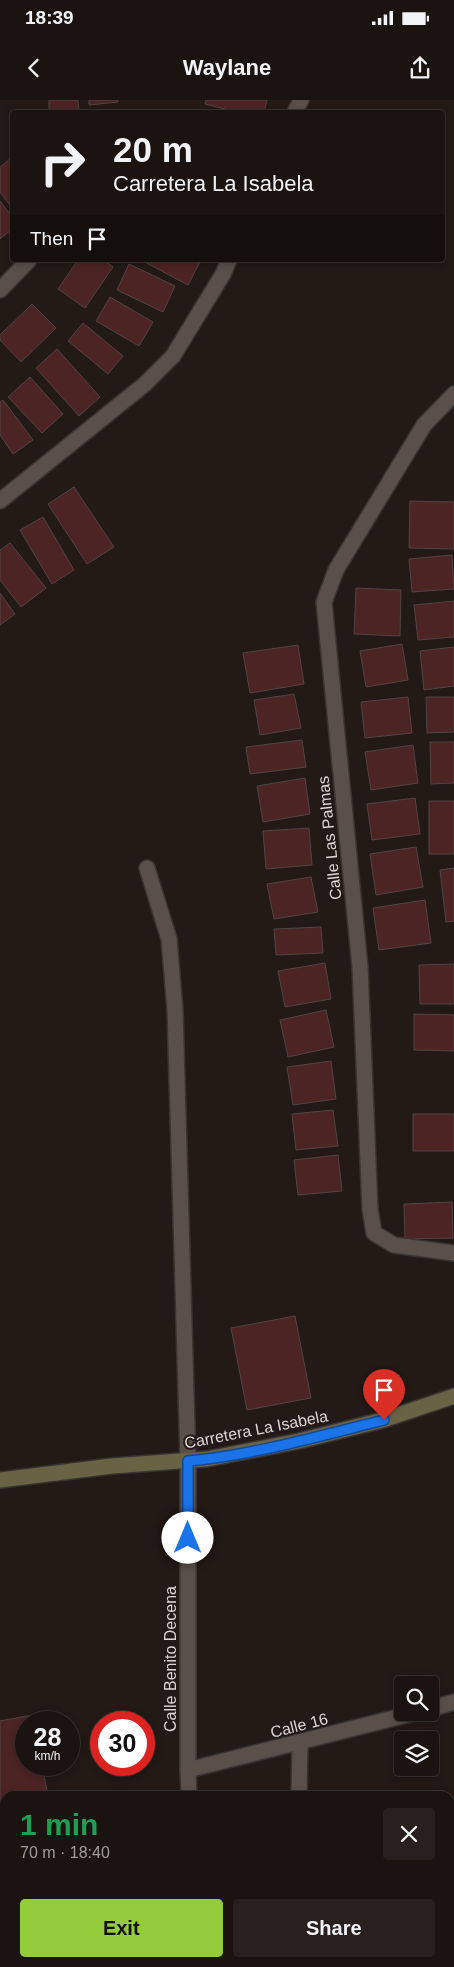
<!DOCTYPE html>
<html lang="en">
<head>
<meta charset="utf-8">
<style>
  :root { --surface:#1a1310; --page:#27201e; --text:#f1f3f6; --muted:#9f9e9f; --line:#383230; --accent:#94cc3c }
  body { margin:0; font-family:Arial,sans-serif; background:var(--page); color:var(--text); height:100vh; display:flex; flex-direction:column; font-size:19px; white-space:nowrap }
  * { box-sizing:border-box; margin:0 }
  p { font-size:16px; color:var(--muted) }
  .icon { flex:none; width:28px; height:28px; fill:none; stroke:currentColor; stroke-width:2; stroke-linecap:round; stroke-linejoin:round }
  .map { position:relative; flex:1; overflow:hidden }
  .details { position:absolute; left:0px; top:1691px; width:455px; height:176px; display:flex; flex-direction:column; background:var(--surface); border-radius:15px 15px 0 0; box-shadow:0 2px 8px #0003,0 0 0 1px var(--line) }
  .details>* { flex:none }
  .guide { position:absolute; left:10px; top:10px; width:435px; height:152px; border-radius:5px; box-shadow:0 2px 8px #0003,0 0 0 1px var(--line); background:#1a1310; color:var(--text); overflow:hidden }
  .fabs { position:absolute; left:394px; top:1576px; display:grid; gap:10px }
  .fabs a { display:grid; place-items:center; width:45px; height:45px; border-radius:5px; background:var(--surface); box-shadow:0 2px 8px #0003,0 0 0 1px var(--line); font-size:25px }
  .speed { position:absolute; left:15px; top:1611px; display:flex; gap:10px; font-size:25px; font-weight:700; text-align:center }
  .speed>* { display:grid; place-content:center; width:65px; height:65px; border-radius:50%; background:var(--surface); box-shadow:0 2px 8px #0003,0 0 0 1px var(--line); line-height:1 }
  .speed small { font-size:12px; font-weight:400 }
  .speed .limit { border:8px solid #d22; background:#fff; color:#111 }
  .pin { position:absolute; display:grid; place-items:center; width:42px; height:42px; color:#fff; margin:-51px -21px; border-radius:50% 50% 50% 0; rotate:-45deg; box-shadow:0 0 5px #0007 }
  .pin .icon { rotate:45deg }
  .me { position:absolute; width:55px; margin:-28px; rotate:0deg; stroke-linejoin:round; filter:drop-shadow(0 0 4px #0008) }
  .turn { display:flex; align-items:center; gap:18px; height:105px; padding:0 20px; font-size:22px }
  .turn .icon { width:65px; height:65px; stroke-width:2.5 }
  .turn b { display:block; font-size:35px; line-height:42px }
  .then { display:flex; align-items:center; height:48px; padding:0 20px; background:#0003; gap:10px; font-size:19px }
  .round { display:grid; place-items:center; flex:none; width:52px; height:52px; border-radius:5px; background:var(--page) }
  .head { display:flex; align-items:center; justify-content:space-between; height:85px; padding:0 20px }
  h1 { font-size:30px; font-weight:700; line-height:38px; color:#1e9e55 }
  .button { display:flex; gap:10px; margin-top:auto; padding:10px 20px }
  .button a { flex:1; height:58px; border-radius:5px; background:var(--accent); color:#111; font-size:20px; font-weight:700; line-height:58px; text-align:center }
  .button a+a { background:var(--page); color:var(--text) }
  .status { display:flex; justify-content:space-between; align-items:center; height:35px; padding:0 25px; background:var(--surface); direction:ltr }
  .status svg { height:14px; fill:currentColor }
  header { display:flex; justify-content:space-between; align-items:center; height:65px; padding:0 20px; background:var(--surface); font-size:22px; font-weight:700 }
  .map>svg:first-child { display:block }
  .building { fill:#4c2423; stroke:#514443 }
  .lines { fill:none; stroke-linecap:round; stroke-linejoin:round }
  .street-casing { stroke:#3a3331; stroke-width:18 }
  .secondary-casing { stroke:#3a3331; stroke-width:18 }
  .street { stroke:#5a4f49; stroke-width:15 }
  .secondary { stroke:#696245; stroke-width:15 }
  .route-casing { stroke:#114b97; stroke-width:12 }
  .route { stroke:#1a73e8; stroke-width:9 }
  .labels { text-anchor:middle; stroke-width:4; stroke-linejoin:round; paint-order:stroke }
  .street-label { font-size:16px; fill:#ddd6d3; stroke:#231915 }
</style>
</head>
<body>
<div class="status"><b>18:39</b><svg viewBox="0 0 49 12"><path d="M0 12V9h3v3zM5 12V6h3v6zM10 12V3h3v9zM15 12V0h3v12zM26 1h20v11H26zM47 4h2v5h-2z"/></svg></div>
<header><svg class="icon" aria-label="back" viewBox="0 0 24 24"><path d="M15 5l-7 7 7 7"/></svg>Waylane<svg class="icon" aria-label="share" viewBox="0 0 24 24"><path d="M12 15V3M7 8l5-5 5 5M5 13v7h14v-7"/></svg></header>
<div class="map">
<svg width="454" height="1867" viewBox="0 0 454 1867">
  <rect width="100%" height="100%" fill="#231915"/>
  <g class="building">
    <polygon points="49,0 78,0 79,12 49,12"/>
    <polygon points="89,0 118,0 118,2 89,5"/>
    <polygon points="206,0 267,0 264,12 237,12 205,4"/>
    <polygon points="11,58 12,60 12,108 0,92 0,67"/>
    <polygon points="0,101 12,117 12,129 0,139"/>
    <polygon points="78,160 104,160 113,167 85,208 58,189"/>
    <polygon points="141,160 201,160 188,185"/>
    <polygon points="129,164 175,186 163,212 117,190"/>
    <polygon points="110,197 153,222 139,246 96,221"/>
    <polygon points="32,204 56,228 21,262 0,240 0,235"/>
    <polygon points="83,223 123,256 108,274 68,241"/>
    <polygon points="57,249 100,297 79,316 36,268"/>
    <polygon points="30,277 63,314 42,333 8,297"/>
    <polygon points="3,300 33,340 13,354 0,335 0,302"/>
    <polygon points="74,387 114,447 87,464 48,404"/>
    <polygon points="410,401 454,402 454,449 409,448"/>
    <polygon points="43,417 74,470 52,484 20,430"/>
    <polygon points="10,443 46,488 21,507 0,480 0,450"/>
    <polygon points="452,455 454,489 412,492 409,459"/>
    <polygon points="356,488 401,490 400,536 354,534"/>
    <polygon points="0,493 15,514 0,525"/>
    <polygon points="454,501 454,537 418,540 414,505"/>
    <polygon points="402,544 408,580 366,587 360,551"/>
    <polygon points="298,545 304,584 250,593 243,553"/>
    <polygon points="454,547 454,586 424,590 420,551"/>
    <polygon points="294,594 301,628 260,635 254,600"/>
    <polygon points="408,597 412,633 365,638 361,602"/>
    <polygon points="426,597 454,597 454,632 427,633"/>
    <polygon points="302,640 306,667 250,674 246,647"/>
    <polygon points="430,642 454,642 454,683 431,684"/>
    <polygon points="413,645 418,683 371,690 365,652"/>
    <polygon points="305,678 310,714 263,722 257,686"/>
    <polygon points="415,698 420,734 372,740 367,704"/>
    <rect x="429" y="701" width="25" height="53"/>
    <polygon points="309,728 312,765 266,769 263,731"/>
    <polygon points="416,747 423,787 376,795 370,754"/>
    <polygon points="454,768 454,821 446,822 440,770"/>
    <polygon points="311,777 318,812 274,819 267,784"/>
    <polygon points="425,800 431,843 379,850 373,808"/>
    <polygon points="321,827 323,853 276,855 274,829"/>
    <polygon points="325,863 331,899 285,907 278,871"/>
    <polygon points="454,864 454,904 420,904 419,865"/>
    <polygon points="326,910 334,947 288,957 280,920"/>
    <polygon points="414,914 454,915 454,951 414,950"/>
    <polygon points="331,961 336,999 293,1005 287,967"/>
    <polygon points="333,1010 338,1046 296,1050 292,1014"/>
    <rect x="413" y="1014" width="41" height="37"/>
    <polygon points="338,1055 342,1091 298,1095 294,1060"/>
    <polygon points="452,1102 453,1138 405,1139 404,1104"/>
    <polygon points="295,1216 311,1298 247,1310 231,1228"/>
    <polygon points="32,1615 34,1622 26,1622 26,1665 42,1665 48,1696 5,1696 5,1789 0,1790 0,1621"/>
  </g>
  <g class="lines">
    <defs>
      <g id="street">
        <polyline points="295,12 301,0"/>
        <polyline points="0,190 29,160"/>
        <polyline points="454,294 424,325 336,470 324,502 360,867 370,1109 374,1133 394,1145 454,1153"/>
        <polyline points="0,401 145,284 173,256 223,174 229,160"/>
        <polyline points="147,768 169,839 175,910 188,1361 188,1670 189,1696"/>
        <polyline points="430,1609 454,1602"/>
        <polyline points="188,1670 418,1612"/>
        <polyline points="299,1696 300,1643"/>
      </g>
      <polyline id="secondary" points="0,1380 112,1366 207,1359 299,1341 383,1320 454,1296"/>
    </defs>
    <use href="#street" class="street-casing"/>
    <use href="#secondary" class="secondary-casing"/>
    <use href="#street" class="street"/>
    <use href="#secondary" class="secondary"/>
  </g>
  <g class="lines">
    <defs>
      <path id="route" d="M188,1438V1361C254,1355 319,1336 384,1320"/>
    </defs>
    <use href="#route" class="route-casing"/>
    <use href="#route" class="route"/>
  </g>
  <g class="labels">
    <g class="street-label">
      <text transform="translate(329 738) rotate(-96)" y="6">Calle Las Palmas</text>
      <text transform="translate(256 1329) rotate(-11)" y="6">Carretera La Isabela</text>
      <text transform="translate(170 1559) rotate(-90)" y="6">Calle Benito Decena</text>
      <text transform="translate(299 1625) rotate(-14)" y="6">Calle 16</text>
    </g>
  </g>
</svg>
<div class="fabs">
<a><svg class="icon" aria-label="search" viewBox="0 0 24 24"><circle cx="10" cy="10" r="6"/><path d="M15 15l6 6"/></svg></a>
<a><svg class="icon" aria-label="layers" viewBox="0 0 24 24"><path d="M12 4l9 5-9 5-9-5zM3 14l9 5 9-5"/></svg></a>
</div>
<div class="speed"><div>28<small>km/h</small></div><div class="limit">30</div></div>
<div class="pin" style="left:384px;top:1320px;background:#d93025"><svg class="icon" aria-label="arrive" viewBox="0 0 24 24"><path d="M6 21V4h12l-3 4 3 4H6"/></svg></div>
<svg class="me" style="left:188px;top:1438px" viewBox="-20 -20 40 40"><circle r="19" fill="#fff"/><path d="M0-13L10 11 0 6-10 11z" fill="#1a73e8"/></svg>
<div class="guide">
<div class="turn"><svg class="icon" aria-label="right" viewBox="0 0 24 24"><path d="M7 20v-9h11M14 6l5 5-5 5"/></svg><div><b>20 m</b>Carretera La Isabela</div></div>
<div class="then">Then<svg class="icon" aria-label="arrive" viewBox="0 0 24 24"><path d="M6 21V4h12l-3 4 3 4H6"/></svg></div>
</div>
<section class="details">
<div class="head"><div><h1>1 min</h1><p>70 m · 18:40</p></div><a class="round"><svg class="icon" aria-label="close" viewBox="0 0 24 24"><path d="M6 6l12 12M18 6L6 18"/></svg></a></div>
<div class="button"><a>Exit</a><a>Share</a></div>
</section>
</div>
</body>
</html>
